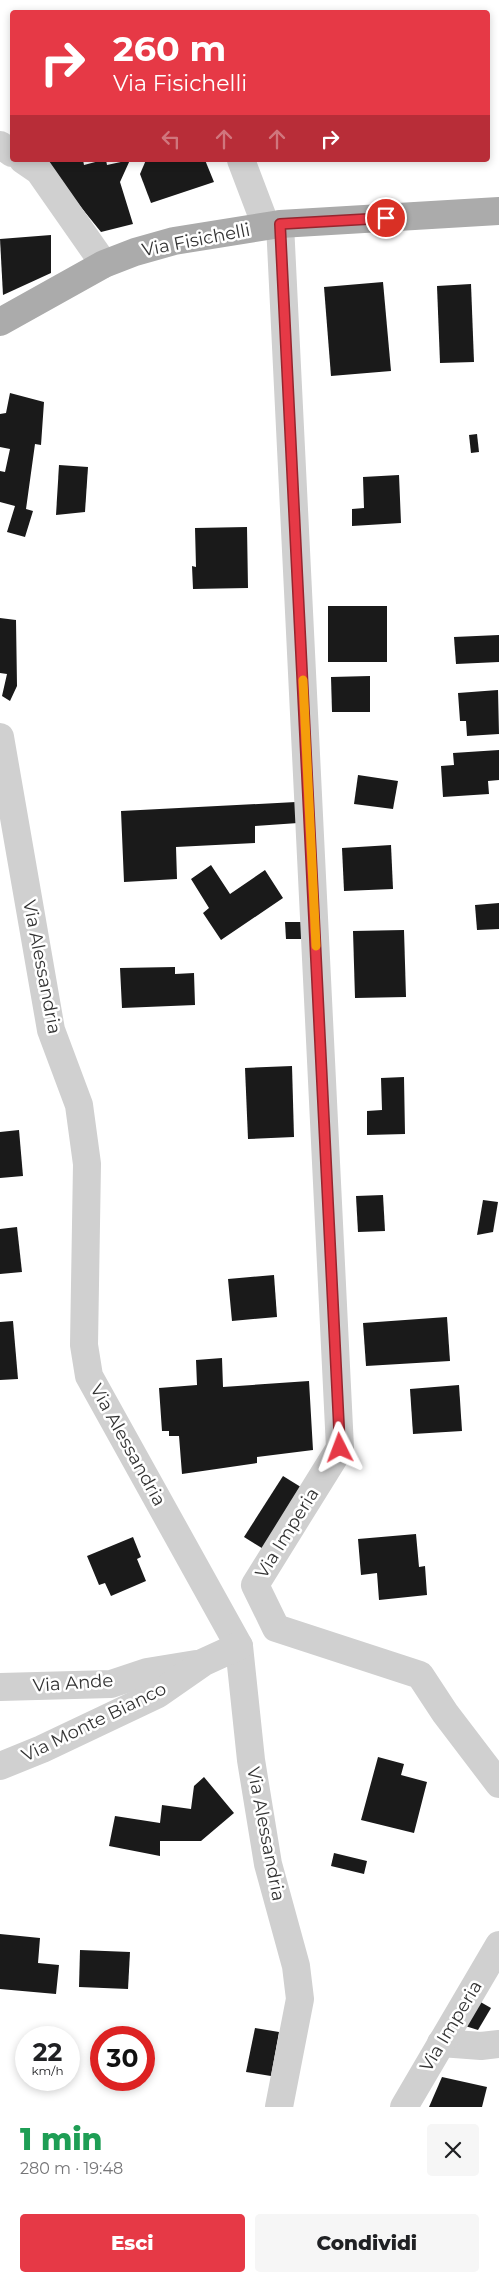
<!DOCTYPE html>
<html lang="it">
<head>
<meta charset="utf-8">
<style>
  :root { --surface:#fff; --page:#f6f6f6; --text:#202124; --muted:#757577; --accent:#e63946 }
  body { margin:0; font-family:Montserrat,sans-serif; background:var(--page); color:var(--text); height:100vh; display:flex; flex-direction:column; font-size:19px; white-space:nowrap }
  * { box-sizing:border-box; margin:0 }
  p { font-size:16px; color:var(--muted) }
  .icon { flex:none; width:28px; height:28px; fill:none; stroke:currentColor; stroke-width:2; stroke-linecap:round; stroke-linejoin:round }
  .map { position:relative; height:2107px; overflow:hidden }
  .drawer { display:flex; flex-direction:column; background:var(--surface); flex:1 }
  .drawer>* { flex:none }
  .banner { position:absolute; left:10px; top:10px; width:480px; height:152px; border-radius:5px; box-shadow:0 2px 8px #0003; background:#e63946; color:#fff; overflow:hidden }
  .speed { position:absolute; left:15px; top:2026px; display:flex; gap:10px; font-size:25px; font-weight:700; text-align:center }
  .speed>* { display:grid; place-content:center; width:65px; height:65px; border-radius:50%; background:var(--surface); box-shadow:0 2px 8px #0003; line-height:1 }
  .speed small { font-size:12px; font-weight:400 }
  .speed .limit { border:8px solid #d22; background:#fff; color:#111 }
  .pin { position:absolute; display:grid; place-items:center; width:42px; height:42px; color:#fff; margin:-21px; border:2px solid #fff; border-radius:50%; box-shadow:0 1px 5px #0007 }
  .me { position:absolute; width:55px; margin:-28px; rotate:357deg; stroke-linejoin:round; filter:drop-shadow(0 0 4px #0008) }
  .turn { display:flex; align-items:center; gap:18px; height:105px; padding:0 20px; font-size:22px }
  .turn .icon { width:65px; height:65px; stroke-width:2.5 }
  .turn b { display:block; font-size:35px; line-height:42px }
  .lanes { display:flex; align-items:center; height:48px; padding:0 20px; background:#0003; justify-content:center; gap:25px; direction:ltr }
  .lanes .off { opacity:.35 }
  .round { display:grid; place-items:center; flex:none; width:52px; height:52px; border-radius:5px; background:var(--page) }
  .overview { display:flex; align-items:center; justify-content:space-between; height:85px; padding:0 20px }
  h1 { font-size:30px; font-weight:800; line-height:38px; color:#1e9e55 }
  .action { display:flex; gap:10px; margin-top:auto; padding:10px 20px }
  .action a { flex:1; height:58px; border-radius:5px; background:var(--accent); color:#fff; font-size:20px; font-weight:800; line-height:58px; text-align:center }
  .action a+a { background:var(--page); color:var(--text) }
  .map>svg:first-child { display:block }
  .building { fill:#1a1a1a }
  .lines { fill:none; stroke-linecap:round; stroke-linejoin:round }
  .minor { stroke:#d0d0d0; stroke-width:28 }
  .major { stroke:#ababab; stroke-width:28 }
  .route-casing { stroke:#96252e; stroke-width:12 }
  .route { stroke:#e63946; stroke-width:9 }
  .slow { stroke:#f59e0b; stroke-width:9 }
  .labels { text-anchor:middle; stroke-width:5; stroke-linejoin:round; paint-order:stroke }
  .street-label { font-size:18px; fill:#333; stroke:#fff }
</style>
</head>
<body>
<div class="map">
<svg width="499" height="2107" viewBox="0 0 499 2107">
  <rect width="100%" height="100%" fill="#fff"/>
  <g class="building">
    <polygon points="48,160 83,160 84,165 103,160 106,160 107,165 130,160 120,182 133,224 101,232 51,170"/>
    <polygon points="146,160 205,160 214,182 151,203 140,174"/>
    <polygon points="51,235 51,273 3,295 0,239"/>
    <polygon points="383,282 391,371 331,376 324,287"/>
    <polygon points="471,284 474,362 440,363 437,286"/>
    <polygon points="10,393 44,402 41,445 35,444 26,509 33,511 25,537 7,532 15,506 0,502 0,471 5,472 10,449 0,447 0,414 6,413"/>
    <polygon points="477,434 479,452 471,453 469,435"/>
    <polygon points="59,465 88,467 85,512 56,515"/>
    <polygon points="399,475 401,523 352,526 352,509 364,508 363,477"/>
    <polygon points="247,527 248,588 193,589 192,566 196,567 195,528"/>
    <rect x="328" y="606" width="59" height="56"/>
    <polygon points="0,618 16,620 17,686 10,701 2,696 7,674 0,673"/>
    <polygon points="499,635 499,662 456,664 454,637"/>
    <polygon points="370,676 370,712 332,712 331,677"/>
    <polygon points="498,690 499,734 467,736 466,721 460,721 458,693"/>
    <polygon points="499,750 499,780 488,781 489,794 443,797 441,766 454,765 453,753"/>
    <polygon points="358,775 398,781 393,809 354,804"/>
    <polygon points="296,802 298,823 255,826 255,843 176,847 177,879 124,882 121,811"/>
    <polygon points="391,845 393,889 344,891 342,848"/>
    <polygon points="211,865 230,894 265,870 283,898 221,940 203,913 209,908 191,879"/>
    <polygon points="499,903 499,929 477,930 475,905"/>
    <polygon points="285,922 301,922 302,939 286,939"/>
    <polygon points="404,930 406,997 355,998 353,931"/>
    <polygon points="175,967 175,974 194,973 195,1005 122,1008 120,968"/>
    <polygon points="292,1066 294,1137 248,1139 245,1068"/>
    <polygon points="404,1077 405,1134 367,1135 367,1111 382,1110 381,1078"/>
    <polygon points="19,1130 23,1176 0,1178 0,1132"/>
    <polygon points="383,1195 385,1231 358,1232 356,1196"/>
    <polygon points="483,1200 498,1202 493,1232 477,1235"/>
    <polygon points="17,1227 22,1272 0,1274 0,1229"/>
    <polygon points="274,1275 277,1317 232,1321 228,1279"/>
    <polygon points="447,1317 450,1361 366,1366 363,1323"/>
    <polygon points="13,1321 18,1379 0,1380 0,1322"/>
    <polygon points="222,1358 223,1387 309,1381 313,1450 257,1457 257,1463 182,1474 179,1436 169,1436 169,1431 162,1431 159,1388 197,1385 196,1360"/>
    <polygon points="459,1385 462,1431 413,1434 410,1389"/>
    <polygon points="283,1476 304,1489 265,1550 244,1537"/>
    <polygon points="416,1534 419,1567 425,1566 427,1595 379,1600 377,1573 361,1575 358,1539"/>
    <polygon points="133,1537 141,1557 137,1559 146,1581 111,1596 105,1583 99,1585 87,1556"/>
    <polygon points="378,1757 404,1764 401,1775 427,1782 414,1833 361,1820"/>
    <polygon points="204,1777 234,1813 201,1841 160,1841 160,1856 109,1846 115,1816 160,1823 162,1805 191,1809 194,1786"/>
    <polygon points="334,1853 367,1861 364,1874 331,1866"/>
    <polygon points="0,1934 40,1938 38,1963 59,1965 56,1994 0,1989"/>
    <polygon points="80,1950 130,1952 128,1989 79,1987"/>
    <polygon points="477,2000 491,2008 478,2030 462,2025"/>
    <polygon points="255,2028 279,2032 271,2076 246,2072"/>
    <polygon points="442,2077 487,2087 482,2107 429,2107"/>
  </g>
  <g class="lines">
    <g class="minor">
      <polyline points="0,145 12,153"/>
      <polyline points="23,160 39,171 104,264"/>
      <polyline points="241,160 266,226"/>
      <polyline points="280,224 340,1448 255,1585 276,1628 420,1675 445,1713 499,1784"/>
      <polyline points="0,737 51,1030 79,1105 87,1164 84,1345 89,1376 239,1646 251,1760 268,1864 296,1966 300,1999 279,2107"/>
      <polyline points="0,1687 111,1684 147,1672 196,1664"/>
      <polyline points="0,1766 42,1749 158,1694 204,1662 239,1646"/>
      <polyline points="441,2043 481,2046 499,2044"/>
      <polyline points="404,2107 499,1945"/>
    </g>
    <polyline class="major" points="0,322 104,264 135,252 174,241 280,224 499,211"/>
  </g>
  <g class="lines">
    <defs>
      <polyline id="route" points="340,1448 280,224 386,218"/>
    </defs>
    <use href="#route" class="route-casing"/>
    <use href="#route" class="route"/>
    <polyline class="slow" points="303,680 316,946"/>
  </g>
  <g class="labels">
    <g class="street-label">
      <text transform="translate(196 240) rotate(-11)" y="6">Via Fisichelli</text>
      <text transform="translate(42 967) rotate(79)" y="6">Via Alessandria</text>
      <text transform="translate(128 1445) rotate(61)" y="6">Via Alessandria</text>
      <text transform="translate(287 1533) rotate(-58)" y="6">Via Imperia</text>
      <text transform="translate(73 1683) rotate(-4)" y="6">Via Ande</text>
      <text transform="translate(94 1722) rotate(-26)" y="6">Via Monte Bianco</text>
      <text transform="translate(266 1834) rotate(79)" y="6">Via Alessandria</text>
      <text transform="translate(451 2026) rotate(-59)" y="6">Via Imperia</text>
    </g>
  </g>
</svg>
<div class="speed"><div>22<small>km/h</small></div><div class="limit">30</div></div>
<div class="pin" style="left:386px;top:218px;background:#d93025"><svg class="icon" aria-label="arrive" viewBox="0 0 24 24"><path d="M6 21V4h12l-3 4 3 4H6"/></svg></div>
<svg class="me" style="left:340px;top:1448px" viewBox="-20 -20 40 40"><path d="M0-17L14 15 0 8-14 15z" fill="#e63946" stroke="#fff" stroke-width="4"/></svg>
<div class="banner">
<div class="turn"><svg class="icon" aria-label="right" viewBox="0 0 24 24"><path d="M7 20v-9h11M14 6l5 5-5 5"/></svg><div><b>260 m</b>Via Fisichelli</div></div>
<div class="lanes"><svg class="icon off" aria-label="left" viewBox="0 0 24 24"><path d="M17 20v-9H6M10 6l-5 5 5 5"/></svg><svg class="icon off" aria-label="ahead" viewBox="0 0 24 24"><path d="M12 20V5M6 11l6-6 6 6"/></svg><svg class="icon off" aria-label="ahead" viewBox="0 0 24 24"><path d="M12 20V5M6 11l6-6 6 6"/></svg><svg class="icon" aria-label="right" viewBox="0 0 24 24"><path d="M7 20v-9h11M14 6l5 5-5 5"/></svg></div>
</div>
</div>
<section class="drawer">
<div class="overview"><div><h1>1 min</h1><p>280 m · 19:48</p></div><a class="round"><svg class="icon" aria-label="close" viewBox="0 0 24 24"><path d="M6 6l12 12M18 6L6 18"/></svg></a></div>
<div class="action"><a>Esci</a><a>Condividi</a></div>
</section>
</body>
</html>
